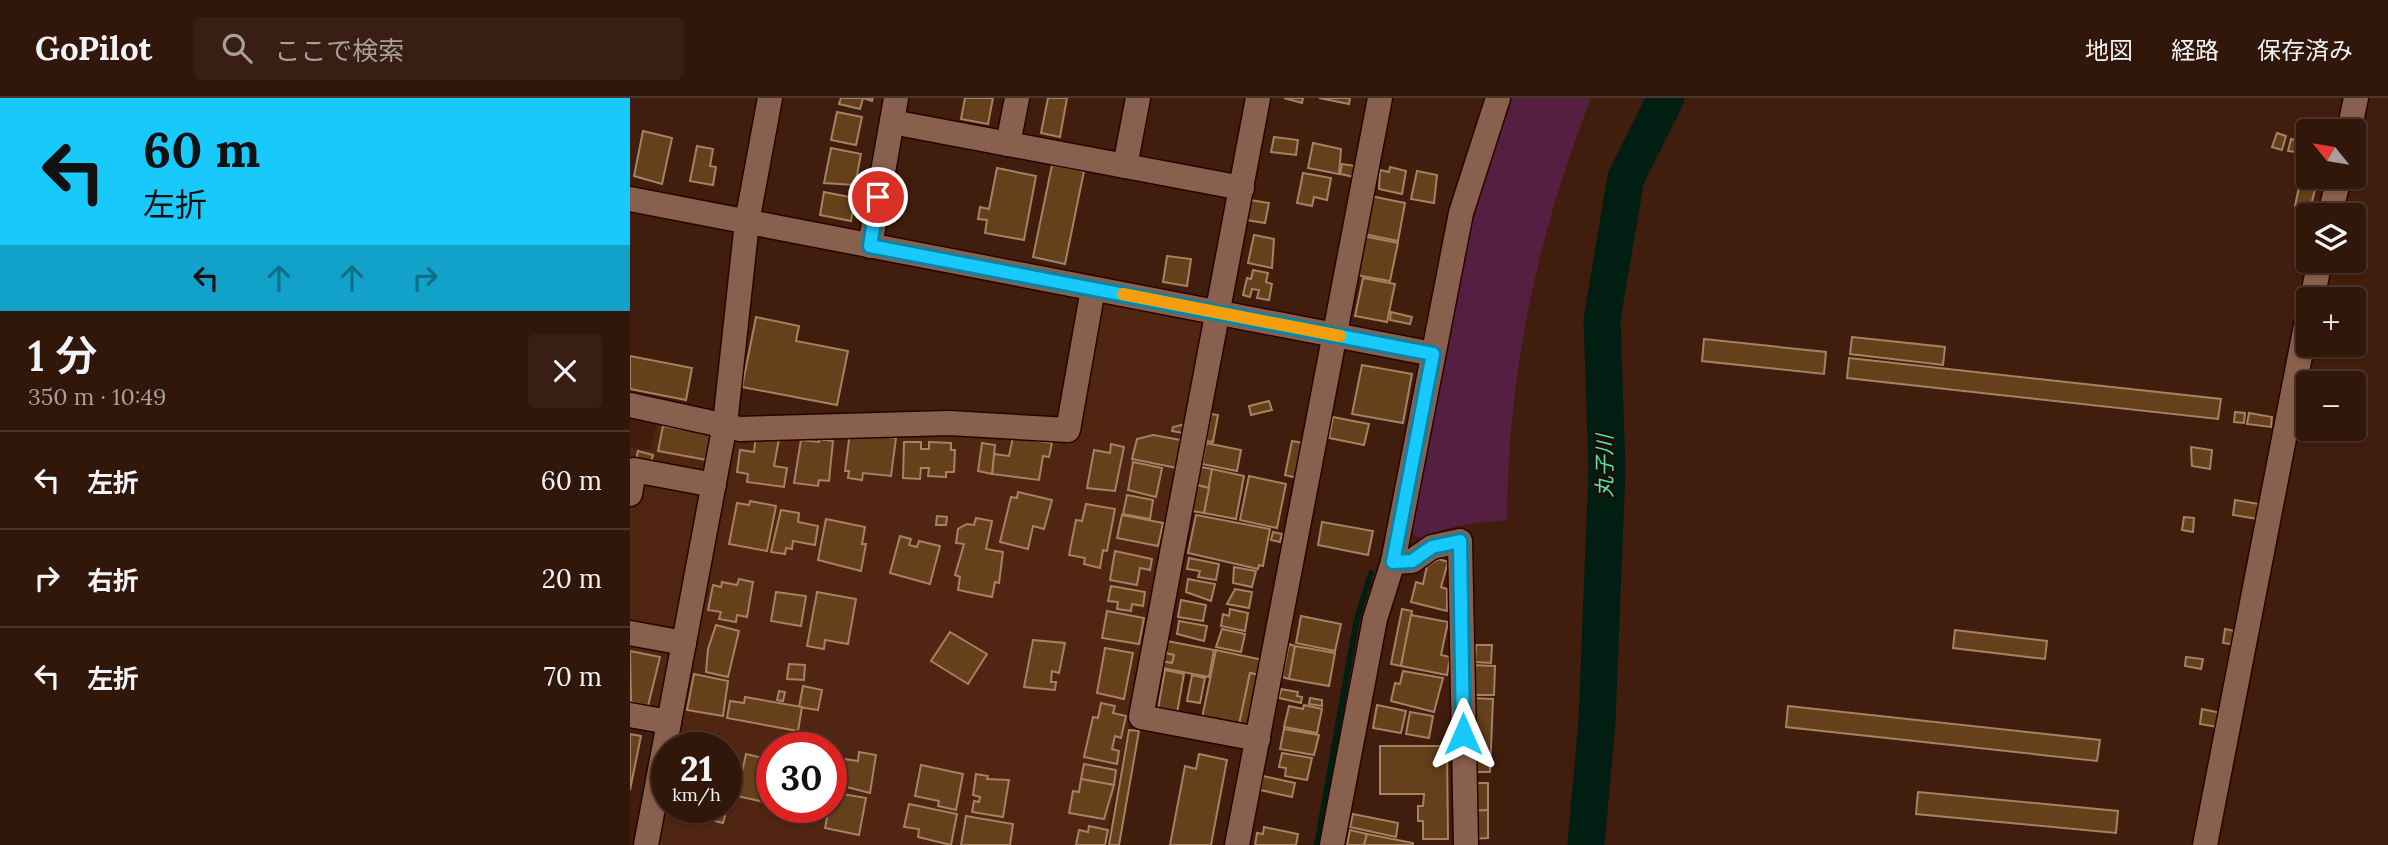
<!DOCTYPE html>
<html lang="ja">
<head>
<meta charset="utf-8">
<style>
  :root { --surface:#31160a; --page:#391f13; --text:#f1f3f6; --muted:#a89f9c; --line:#4c352b }
  body { margin:0; font-family:Lora,"Noto Sans JP",serif; background:var(--page); color:var(--text); height:100vh; display:flex; flex-direction:column; font-size:26px; white-space:nowrap }
  * { box-sizing:border-box; margin:0 }
  p { font-size:23px; color:var(--muted) }
  .icon { flex:none; width:38px; height:38px; fill:none; stroke:currentColor; stroke-width:2; stroke-linecap:round; stroke-linejoin:round }
  .map { position:relative; flex:1; overflow:hidden }
  .details { display:flex; flex-direction:column; background:var(--surface); width:630px }
  .details>* { flex:none }
  .guide { background:#17cafb; color:#111; overflow:hidden }
  .needle { width:46px; rotate:300deg }
  .controls { position:absolute; left:1666px; top:21px; display:grid; gap:14px }
  .controls a { display:grid; place-items:center; width:70px; height:70px; border-radius:7px; background:var(--surface); box-shadow:0 2px 5px #0004,0 0 0 2px var(--line); font-size:35px }
  .speed { position:absolute; left:21px; top:634px; display:flex; gap:14px; font-size:35px; font-weight:700; text-align:center }
  .speed>* { display:grid; place-content:center; width:91px; height:91px; border-radius:50%; background:var(--surface); box-shadow:0 2px 5px #0004,0 0 0 2px var(--line); line-height:1 }
  .speed small { font-size:18px; font-weight:400 }
  .speed .limit { border:10px solid #d22; background:#fff; color:#111 }
  .pin { position:absolute; display:grid; place-items:center; width:60px; height:60px; color:#fff; margin:-30px; border:4px solid #fff; border-radius:50%; box-shadow:0 2px 7px #0007 }
  .me { position:absolute; width:77px; margin:-38px; rotate:0deg; stroke-linejoin:round; filter:drop-shadow(0 0 5px #0008) }
  .turn { display:flex; align-items:center; gap:24px; height:147px; padding:0 28px; font-size:32px }
  .turn .icon { width:91px; height:91px; stroke-width:2.5 }
  .turn b { display:block; font-size:49px; line-height:60px }
  .lanes { display:flex; align-items:center; height:66px; padding:0 28px; background:#0003; justify-content:center; gap:35px; direction:ltr }
  .lanes .off { opacity:.35 }
  .round { display:grid; place-items:center; flex:none; width:74px; height:74px; border-radius:7px; background:var(--page) }
  .overview { display:flex; align-items:center; justify-content:space-between; height:119px; padding:0 28px }
  h1 { font-size:42px; font-weight:600; line-height:52px }
  ul { padding:0; list-style:none }
  li { display:flex; align-items:center; gap:21px; height:98px; padding:0 28px; border-top:2px solid var(--line) }
  li div { flex:1 }
  li b { display:block; font-size:26px }
  li em { font-style:normal }
  header { display:flex; align-items:center; gap:42px; box-sizing:border-box; height:98px; padding:0 35px; background:var(--surface); border-bottom:2px solid var(--line) }
  header strong { font-size:33px }
  nav { display:flex; gap:38px; margin-inline-start:auto; font-size:24px }
  .search { width:490px; height:63px; background:var(--page); display:flex; align-items:center; gap:18px; box-sizing:border-box; padding:0 24px; border-radius:7px; color:var(--muted); font-size:26px }
  main { display:flex; flex:1; min-height:0 }
  .map>svg:first-child { display:block }
  .built { fill:#502511; fill-rule:evenodd }
  .green { fill:#551f41 }
  .lines { fill:none; stroke-linecap:round; stroke-linejoin:round }
  .stream { stroke:#001f12; stroke-width:6 }
  .river { stroke:#001f12; stroke-width:37 }
  .building { fill:#65401b; stroke:#a48263; stroke-width:2 }
  .minor-casing { stroke:#260500; stroke-width:27 }
  .minor { stroke:#895f4d; stroke-width:24 }
  .route-casing { stroke:#0f83a3; stroke-width:18 }
  .route { stroke:#17cafb; stroke-width:12 }
  .slow { stroke:#f59e0b; stroke-width:12 }
  .labels { text-anchor:middle; stroke-width:5; stroke-linejoin:round; paint-order:stroke }
  .water-label { font-size:21px; font-style:italic; fill:#4fe6ad; stroke:#1d0d06 }
</style>
</head>
<body>
<header>
<strong>GoPilot</strong>
<div class="search"><svg class="icon" aria-label="search" viewBox="0 0 24 24"><circle cx="10" cy="10" r="6"/><path d="M15 15l6 6"/></svg>ここで検索</div>
<nav><a>地図</a><a>経路</a><a>保存済み</a></nav>
</header>
<main>
<section class="details">
<div class="guide">
<div class="turn"><svg class="icon" aria-label="left" viewBox="0 0 24 24"><path d="M17 20v-9H6M10 6l-5 5 5 5"/></svg><div><b>60 m</b>左折</div></div>
<div class="lanes"><svg class="icon" aria-label="left" viewBox="0 0 24 24"><path d="M17 20v-9H6M10 6l-5 5 5 5"/></svg><svg class="icon off" aria-label="ahead" viewBox="0 0 24 24"><path d="M12 20V5M6 11l6-6 6 6"/></svg><svg class="icon off" aria-label="ahead" viewBox="0 0 24 24"><path d="M12 20V5M6 11l6-6 6 6"/></svg><svg class="icon off" aria-label="right" viewBox="0 0 24 24"><path d="M7 20v-9h11M14 6l5 5-5 5"/></svg></div>
</div>
<div class="overview"><div><h1>1 分</h1><p>350 m · 10:49</p></div><a class="round"><svg class="icon" aria-label="close" viewBox="0 0 24 24"><path d="M6 6l12 12M18 6L6 18"/></svg></a></div>
<ul>
<li><svg class="icon" aria-label="left" viewBox="0 0 24 24"><path d="M17 20v-9H6M10 6l-5 5 5 5"/></svg><div><b>左折</b></div><em>60 m</em></li>
<li><svg class="icon" aria-label="right" viewBox="0 0 24 24"><path d="M7 20v-9h11M14 6l5 5-5 5"/></svg><div><b>右折</b></div><em>20 m</em></li>
<li><svg class="icon" aria-label="left" viewBox="0 0 24 24"><path d="M17 20v-9H6M10 6l-5 5 5 5"/></svg><div><b>左折</b></div><em>70 m</em></li>
</ul>
</section>
<div class="map">
<svg width="1758" height="747" viewBox="0 0 1758 747">
  <rect width="100%" height="100%" fill="#411d0d"/>
  <g class="built">
    <path d="M471,200L579,220L475,747H26L37,690V709H96V649H44L102,338L337,335L446,343ZM142,649H201V709H142Z"/>
    <polygon points="27,324 86,336 34,608 27,612 0,607 0,349 20,352"/>
  </g>
  <path class="green" d="M880,0H961C907,139 878,273 877,422C849,425 817,426 793,441L785,438L782,432L833,156Z"/>
  <g class="lines">
    <polyline class="stream" points="687,747 726,525 741,475"/>
    <polyline class="river" points="956,747 967,623 977,372 972,221 996,80 1036,0"/>
  </g>
  <g class="building">
    <polygon points="211,0 243,0 242,3 233,0 230,11 209,6"/>
    <polygon points="335,0 363,0 358,26 331,21"/>
    <polygon points="418,0 437,0 430,39 411,35"/>
    <polygon points="654,0 673,0 672,5"/>
    <polygon points="689,0 720,0 719,6"/>
    <polygon points="207,14 232,19 226,47 201,42"/>
    <polygon points="13,33 42,40 32,86 4,78"/>
    <polygon points="1647,35 1656,38 1652,52 1642,49"/>
    <polygon points="644,39 668,42 666,57 641,54"/>
    <polygon points="1661,41 1668,43 1665,54 1658,53"/>
    <polygon points="683,45 711,51 709,76 678,70"/>
    <polygon points="67,48 83,51 80,68 86,69 83,87 60,83"/>
    <polygon points="201,50 231,56 225,87 194,85"/>
    <polygon points="712,66 726,68 724,79 710,76"/>
    <polygon points="422,67 454,73 435,166 403,159"/>
    <polygon points="760,69 776,73 772,96 749,91 750,72 759,74"/>
    <polygon points="367,70 406,78 394,142 355,135 357,122 348,121 350,109 359,111"/>
    <polygon points="787,73 807,77 804,105 781,101"/>
    <polygon points="673,75 701,80 697,102 684,99 682,108 667,105"/>
    <polygon points="1669,89 1685,92 1680,111 1665,108"/>
    <polygon points="194,94 225,100 221,123 190,117"/>
    <polygon points="741,98 775,105 768,143 734,136"/>
    <polygon points="620,102 639,105 635,125 616,122"/>
    <polygon points="624,137 644,141 642,170 618,165"/>
    <polygon points="733,138 768,145 760,183 726,177"/>
    <polygon points="537,158 561,161 557,188 533,184"/>
    <polygon points="623,172 638,175 636,184 642,186 639,202 627,200 629,192 622,191 620,199 613,197 617,180 621,181"/>
    <polygon points="733,180 765,186 757,224 725,218"/>
    <polygon points="761,214 782,219 780,226 760,222"/>
    <polygon points="126,219 169,228 166,243 218,253 207,307 112,289"/>
    <polygon points="1222,239 1315,249 1313,267 1220,256"/>
    <polygon points="1074,241 1196,254 1194,276 1072,263"/>
    <polygon points="0,258 62,270 56,302 0,291"/>
    <polygon points="1219,260 1591,301 1588,321 1217,280"/>
    <polygon points="732,267 782,276 773,325 722,316"/>
    <polygon points="639,303 642,312 621,317 619,308"/>
    <polygon points="1605,314 1615,315 1614,325 1604,324"/>
    <polygon points="1619,315 1642,319 1641,329 1617,326"/>
    <polygon points="581,316 588,317 583,344 576,343"/>
    <polygon points="703,319 739,326 734,347 699,340"/>
    <polygon points="555,326 553,335 542,333 543,329"/>
    <polygon points="33,328 82,336 77,362 28,353"/>
    <polygon points="220,334 266,340 261,378 233,375 232,382 218,380 219,373 215,373"/>
    <polygon points="126,337 149,341 144,368 157,370 154,389 117,384 118,376 107,374 110,352 124,354"/>
    <polygon points="523,337 551,342 547,370 502,361 507,341"/>
    <polygon points="383,339 422,345 419,359 413,358 409,382 362,376 364,356 379,358"/>
    <polygon points="189,341 203,343 199,383 189,382 188,388 164,385 171,342 189,344"/>
    <polygon points="662,343 674,345 667,380 655,377"/>
    <polygon points="274,344 291,344 291,351 299,351 299,344 321,345 321,352 325,352 324,374 316,374 316,379 298,378 299,370 291,370 290,381 273,380"/>
    <polygon points="352,345 365,347 362,376 348,373"/>
    <polygon points="576,345 611,352 607,373 572,366"/>
    <polygon points="481,346 494,349 485,393 457,390 464,352 480,355"/>
    <polygon points="1561,349 1582,352 1580,371 1562,368"/>
    <polygon points="8,353 23,357 21,364 6,361"/>
    <polygon points="503,364 532,370 526,399 498,392"/>
    <polygon points="571,369 582,371 579,390 567,387"/>
    <polygon points="582,371 614,378 606,421 574,415"/>
    <polygon points="619,378 656,386 647,430 610,422"/>
    <polygon points="567,387 579,390 574,415 562,413"/>
    <polygon points="388,394 422,402 414,431 403,428 398,451 370,444 381,399 387,400"/>
    <polygon points="497,397 523,402 520,421 493,416"/>
    <polygon points="1605,402 1629,406 1628,421 1603,417"/>
    <polygon points="120,403 146,408 137,453 99,446 107,405 119,407"/>
    <polygon points="456,406 485,411 477,453 473,452 470,470 454,466 455,460 439,457 446,422 452,423"/>
    <polygon points="151,412 169,415 168,424 188,428 185,447 163,443 162,451 156,450 155,456 141,454"/>
    <polygon points="492,417 533,425 528,448 487,440"/>
    <polygon points="566,417 640,431 633,468 629,467 628,471 558,455"/>
    <polygon points="307,418 317,419 316,427 306,427"/>
    <polygon points="1554,419 1564,420 1563,434 1552,432"/>
    <polygon points="346,420 362,423 356,451 373,454 369,485 365,484 362,499 328,492 330,479 325,477 334,446 326,445 328,431 337,426 344,427"/>
    <polygon points="196,421 235,429 232,446 236,446 231,473 188,462"/>
    <polygon points="692,424 743,433 738,457 688,447"/>
    <polygon points="643,434 652,436 650,444 641,442"/>
    <polygon points="270,438 281,441 279,447 287,449 289,443 310,448 300,486 260,475"/>
    <polygon points="485,453 522,461 520,472 510,470 507,487 480,482"/>
    <polygon points="559,460 589,466 586,482 568,479 570,473 557,471"/>
    <polygon points="809,461 818,464 811,489 817,491 817,513 781,504 786,484 793,486 797,468"/>
    <polygon points="604,469 626,473 622,489 603,485"/>
    <polygon points="109,481 123,484 117,519 107,517 106,524 89,521 91,514 78,512 83,487 91,489 92,484 107,487"/>
    <polygon points="558,481 585,486 581,503 556,494"/>
    <polygon points="481,488 515,494 513,508 502,506 501,513 487,511 488,504 478,503"/>
    <polygon points="605,491 622,494 619,510 597,506"/>
    <polygon points="146,494 176,498 171,528 141,523"/>
    <polygon points="187,494 226,501 218,546 195,542 194,551 177,548"/>
    <polygon points="551,502 576,507 573,523 548,519"/>
    <polygon points="600,511 618,515 615,533 591,528 593,516 599,518"/>
    <polygon points="772,511 782,513 771,568 761,566"/>
    <polygon points="477,513 514,520 509,546 472,540"/>
    <polygon points="781,517 818,524 811,557 820,559 817,577 771,568"/>
    <polygon points="671,518 711,526 705,553 666,545"/>
    <polygon points="549,523 577,528 574,543 547,536"/>
    <polygon points="86,527 109,533 98,579 76,574 78,551"/>
    <polygon points="592,531 615,536 611,554 586,549"/>
    <polygon points="1595,531 1610,534 1607,547 1593,545"/>
    <polygon points="1325,532 1417,543 1415,561 1323,550"/>
    <polygon points="320,534 357,556 338,586 301,563"/>
    <polygon points="403,542 435,545 429,575 422,573 421,584 426,584 425,592 394,589"/>
    <polygon points="537,543 584,552 579,579 532,570 533,563 542,565 544,557 535,555"/>
    <polygon points="659,546 665,548 659,581 652,579"/>
    <polygon points="846,547 862,547 861,565 845,564"/>
    <polygon points="665,548 705,555 699,588 659,581"/>
    <polygon points="475,550 503,555 494,601 467,595"/>
    <polygon points="586,552 633,562 630,577 620,575 609,627 572,620"/>
    <polygon points="0,553 30,559 18,608 1,604"/>
    <polygon points="535,555 544,557 542,565 533,563"/>
    <polygon points="1556,559 1573,561 1571,571 1555,568"/>
    <polygon points="159,566 175,567 174,582 157,581"/>
    <polygon points="841,567 865,568 864,597 840,597"/>
    <polygon points="535,572 554,576 547,615 528,611"/>
    <polygon points="773,573 813,580 804,614 761,603 765,585 770,586"/>
    <polygon points="620,575 630,577 621,625 615,629 609,627"/>
    <polygon points="64,576 98,583 93,618 57,612"/>
    <polygon points="562,577 575,580 570,605 557,603"/>
    <polygon points="173,588 192,592 188,612 169,609"/>
    <polygon points="651,591 668,594 667,598 672,599 671,605 649,600"/>
    <polygon points="149,593 155,594 153,603 147,602"/>
    <polygon points="115,599 172,609 168,633 97,620 100,603 114,605"/>
    <polygon points="680,600 692,602 692,608 679,606"/>
    <polygon points="841,600 863,601 860,674 840,674"/>
    <polygon points="471,605 485,608 483,615 496,618 491,640 485,638 482,651 489,653 487,666 454,659 463,619 468,620"/>
    <polygon points="674,607 692,611 687,635 654,629 659,608 673,611"/>
    <polygon points="747,607 776,613 771,635 743,630"/>
    <polygon points="1158,608 1470,642 1467,663 1156,629"/>
    <polygon points="1572,611 1591,615 1588,629 1570,626"/>
    <polygon points="780,614 803,618 799,640 776,636"/>
    <polygon points="654,631 689,637 684,657 650,651"/>
    <polygon points="499,632 509,633 489,747 479,747"/>
    <polygon points="0,636 11,638 0,692"/>
    <polygon points="750,648 817,648 818,741 793,741 793,723 788,723 788,708 793,708 794,696 750,696"/>
    <polygon points="229,654 246,657 240,695 201,685 201,659 228,663"/>
    <polygon points="652,655 682,660 677,682 655,678 656,670 649,669"/>
    <polygon points="116,656 142,662 139,705 107,698"/>
    <polygon points="569,656 597,662 581,747 540,747 555,668 566,671"/>
    <polygon points="454,666 486,672 484,687 451,681"/>
    <polygon points="291,667 333,676 326,712 308,708 309,703 285,698"/>
    <polygon points="346,676 358,678 357,681 379,682 373,719 342,714 344,703 349,704 350,699 343,697"/>
    <polygon points="633,678 665,685 662,699 630,692"/>
    <polygon points="451,681 484,687 474,721 439,715 443,693 449,694"/>
    <polygon points="841,685 858,685 858,712 841,713"/>
    <polygon points="201,694 236,700 229,737 195,730 197,720 188,718 190,709 201,709"/>
    <polygon points="1288,694 1488,713 1486,735 1286,716"/>
    <polygon points="279,706 327,716 321,747 288,739 289,731 274,729"/>
    <polygon points="38,709 78,709 76,720 37,712"/>
    <polygon points="858,712 858,740 841,741 841,713"/>
    <polygon points="82,716 95,718 93,725 81,722"/>
    <polygon points="723,716 768,725 766,739 720,729"/>
    <polygon points="336,718 383,726 380,747 331,747"/>
    <polygon points="459,728 478,732 475,747 446,747 449,732 458,734"/>
    <polygon points="634,729 668,736 666,747 625,747 627,735 633,736"/>
    <polygon points="720,732 737,736 734,747 717,747"/>
    <polygon points="737,736 783,745 783,747 734,747"/>
  </g>
  <g class="lines">
    <defs>
      <g id="minor">
        <polyline points="262,24 612,90"/>
        <polyline points="1719,33 1726,0"/>
        <polyline points="378,46 387,0"/>
        <polyline points="495,68 508,0"/>
        <polyline points="0,101 803,256"/>
        <polyline points="1700,117 1709,79"/>
        <polyline points="240,148 266,0"/>
        <polyline points="1682,201 1690,163"/>
        <polyline points="0,307 110,331 319,325 438,332 463,191"/>
        <polyline points="0,396 4,372 84,387"/>
        <polyline points="763,464 782,463 802,449 830,443 836,747"/>
        <polyline points="0,535 54,545"/>
        <polyline points="0,617 39,624"/>
        <polyline points="628,641 511,619 628,0"/>
        <polyline points="16,747 95,326 117,124 140,0"/>
        <polyline points="607,747 750,0"/>
        <polyline points="702,747 745,521 763,464 831,115 868,0"/>
        <polyline points="1575,747 1678,217"/>
      </g>
    </defs>
    <use href="#minor" class="minor-casing"/>
    <use href="#minor" class="minor"/>
  </g>
  <g class="lines">
    <defs>
      <polyline id="route" points="248,99 240,148 803,256 763,464 782,463 802,449 830,443 833,636"/>
    </defs>
    <use href="#route" class="route-casing"/>
    <use href="#route" class="route"/>
    <polyline class="slow" points="493,196 710,238"/>
  </g>
  <g class="labels">
    <g class="water-label">
      <text transform="translate(975 368) rotate(-90)" y="7">丸子川</text>
    </g>
  </g>
</svg>
<div class="controls">
<a><svg class="needle" viewBox="-14 -14 28 28"><path d="M0-13l5 13h-10z" fill="#e53935"/><path d="M0 13l5-13h-10z" fill="#a89f9c"/></svg></a>
<a><svg class="icon" aria-label="layers" viewBox="0 0 24 24"><path d="M12 4l9 5-9 5-9-5zM3 14l9 5 9-5"/></svg></a>
<a>+</a>
<a>−</a>
</div>
<div class="speed"><div>21<small>km/h</small></div><div class="limit">30</div></div>
<div class="pin" style="left:248px;top:99px;background:#d93025"><svg class="icon" aria-label="arrive" viewBox="0 0 24 24"><path d="M6 21V4h12l-3 4 3 4H6"/></svg></div>
<svg class="me" style="left:833px;top:636px" viewBox="-20 -20 40 40"><path d="M0-17L14 15 0 8-14 15z" fill="#17cafb" stroke="#fff" stroke-width="4"/></svg>
</div>
</main>
</body>
</html>
